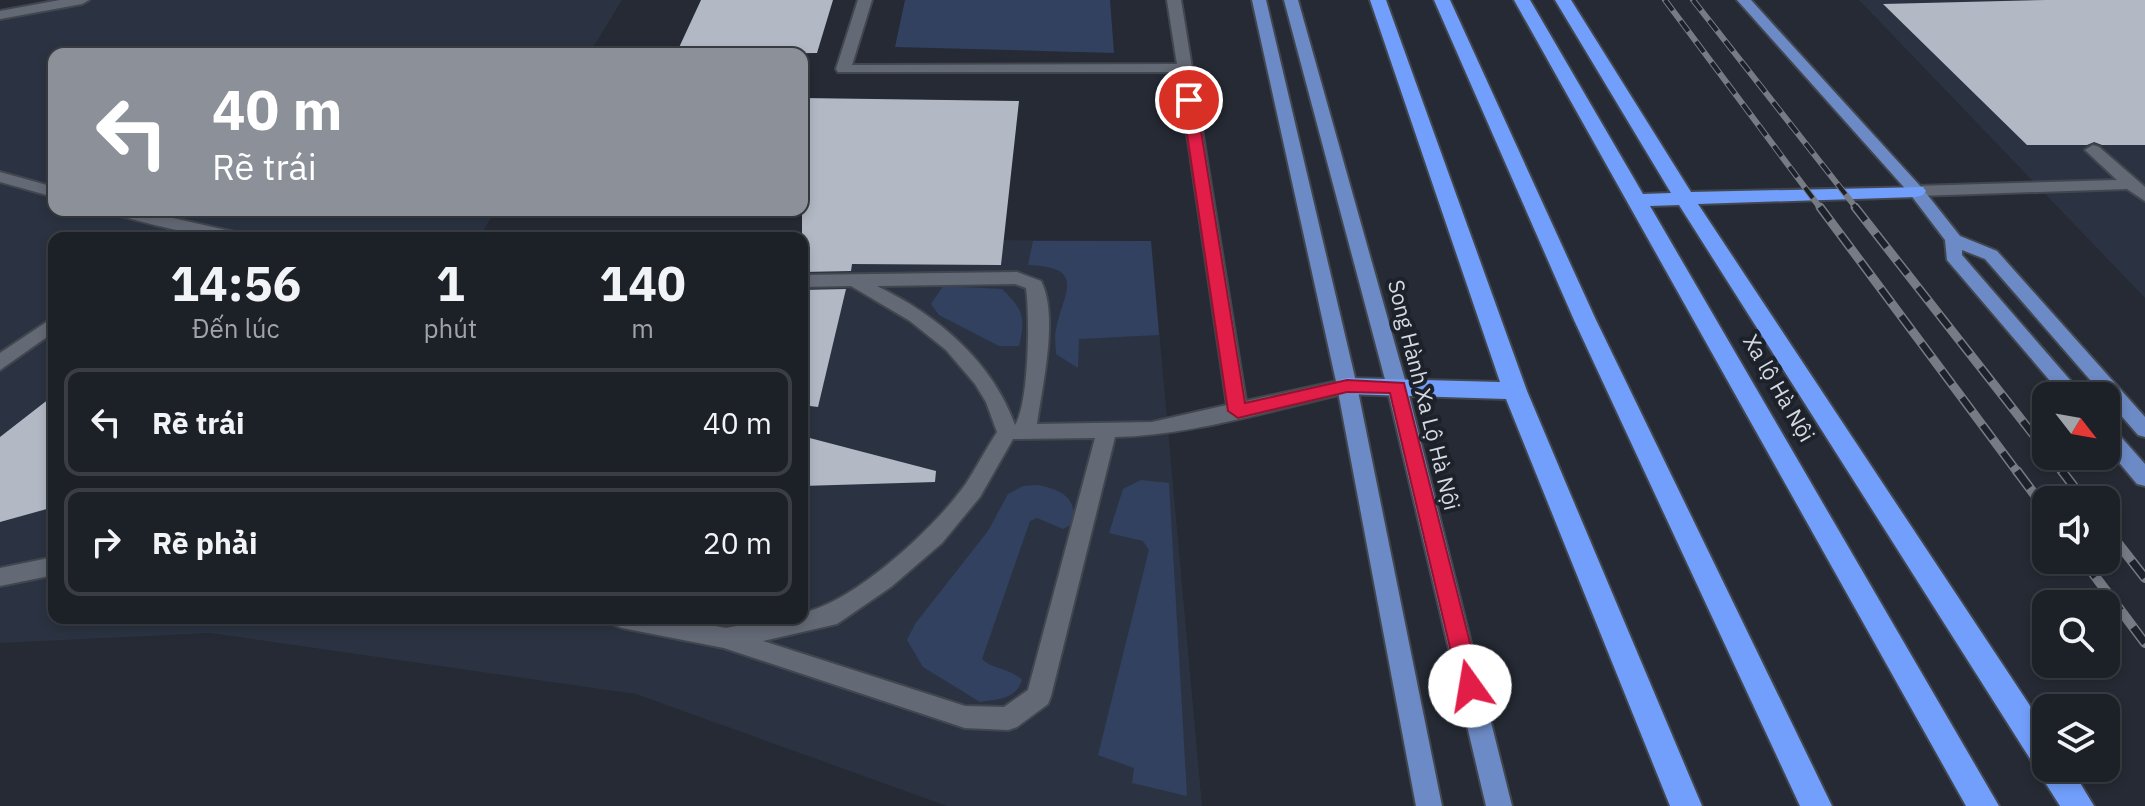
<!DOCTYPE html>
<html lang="vi">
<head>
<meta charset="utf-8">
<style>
  :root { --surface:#1c2027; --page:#25282f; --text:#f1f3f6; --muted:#a0a3a7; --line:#3a3e44 }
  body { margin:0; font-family:"IBM Plex Sans",sans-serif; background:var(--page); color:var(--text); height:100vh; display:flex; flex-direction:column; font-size:30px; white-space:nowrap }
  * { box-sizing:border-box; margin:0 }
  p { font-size:26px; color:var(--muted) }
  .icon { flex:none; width:44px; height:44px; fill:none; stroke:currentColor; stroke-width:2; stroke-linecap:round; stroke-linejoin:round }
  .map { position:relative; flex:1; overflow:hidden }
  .sheet { position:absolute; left:48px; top:232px; width:760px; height:392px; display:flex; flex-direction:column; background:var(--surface); border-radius:16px; box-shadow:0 4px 12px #0003,0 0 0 2px var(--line) }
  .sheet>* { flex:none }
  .hud { position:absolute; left:48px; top:48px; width:760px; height:168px; border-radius:16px; box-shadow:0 4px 12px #0003,0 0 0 2px var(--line); background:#8c9099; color:#fff; overflow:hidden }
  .needle { width:52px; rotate:121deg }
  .controls { position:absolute; left:2032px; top:382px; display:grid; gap:16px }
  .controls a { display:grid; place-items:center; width:88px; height:88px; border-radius:16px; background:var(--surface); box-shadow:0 4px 12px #0003,0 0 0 2px var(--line); font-size:40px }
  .pin { position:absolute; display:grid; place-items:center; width:68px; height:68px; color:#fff; margin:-34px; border:4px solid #fff; border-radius:50%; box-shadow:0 2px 8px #0007 }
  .me { position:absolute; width:88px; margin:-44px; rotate:347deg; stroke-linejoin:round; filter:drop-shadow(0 0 6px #0008) }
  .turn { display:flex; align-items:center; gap:28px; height:168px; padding:0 32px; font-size:36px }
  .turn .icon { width:104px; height:104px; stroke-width:2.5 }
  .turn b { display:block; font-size:56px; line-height:68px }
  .eta { display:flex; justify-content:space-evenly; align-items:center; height:136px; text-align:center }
  .eta b { font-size:48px; font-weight:700; line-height:56px }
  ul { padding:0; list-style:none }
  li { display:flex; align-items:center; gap:24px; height:108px; margin:0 16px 12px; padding:0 16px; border:4px solid var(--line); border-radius:16px }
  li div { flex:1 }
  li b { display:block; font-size:30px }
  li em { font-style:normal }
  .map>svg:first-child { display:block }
  .built { fill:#2b3342 }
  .green { fill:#324160 }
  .building { fill:#b2b9c5 }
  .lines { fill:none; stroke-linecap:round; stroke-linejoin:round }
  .minor-casing { stroke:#42464e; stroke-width:4 }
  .major-casing { stroke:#42464e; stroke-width:4 }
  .highway-casing { stroke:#42464e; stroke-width:4 }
  .minor { fill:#646a75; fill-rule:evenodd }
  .major { fill:#6c8ac5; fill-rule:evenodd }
  .highway { fill:#719ffb; fill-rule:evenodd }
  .rail-far2-casing { stroke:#777b84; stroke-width:6 }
  .rail-far1-casing { stroke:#777b84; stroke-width:9 }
  .rail-casing { stroke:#777b84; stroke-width:10 }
  .rail-far2 { stroke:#1c212a; stroke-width:4; stroke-dasharray:13; stroke-linecap:butt }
  .rail-far1 { stroke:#1c212a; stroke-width:6; stroke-dasharray:17; stroke-linecap:butt }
  .rail { stroke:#1c212a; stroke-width:7; stroke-dasharray:21; stroke-linecap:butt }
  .route { fill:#e11d48; stroke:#92132f; stroke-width:2 }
  .labels { text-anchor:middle; stroke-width:8; stroke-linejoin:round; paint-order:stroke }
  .street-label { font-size:22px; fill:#d6d9e0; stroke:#1c212a }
</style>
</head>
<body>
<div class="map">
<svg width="2145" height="806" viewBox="0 0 2145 806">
  <rect width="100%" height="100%" fill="#252a34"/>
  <g class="built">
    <polygon points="49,0 622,0 589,54 54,54 54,210 495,210 480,237 646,238 54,238 54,618 802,618 802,239 1151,241 1202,806 947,806 636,694 210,633 0,643 0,9"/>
    <polygon points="1859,0 2145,0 2145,298"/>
  </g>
  <g class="green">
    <polygon points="905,0 1110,0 1114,53 895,47"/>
    <path d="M1033,241H1151L1159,335L1079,339L1078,368L1056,354C1056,346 1054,337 1056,329C1063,293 1088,267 1028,265Z"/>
    <path d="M943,286L1002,289C1023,310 1026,316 1019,346H999L939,315L931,304Z"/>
    <polygon points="1141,480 1169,483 1187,796 1132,783 1134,768 1098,755 1149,550 1143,541 1109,533 1123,489"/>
    <path d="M1038,485C1062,490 1076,497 1074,523L1063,529L1037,518L1030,521L982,659C993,670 1008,667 1022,680C1016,700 997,699 980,702L923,667L907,640L915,624L988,531L1008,494L1023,486Z"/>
  </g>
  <g class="building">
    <polygon points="701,0 833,0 817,53 676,54"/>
    <polygon points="2046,0 2145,0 2145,145 2102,145 2094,142 2087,145 2027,145 1883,4"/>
    <polygon points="802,98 1019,101 1001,265 852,264 851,271 802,272"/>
    <polygon points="846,289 818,407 802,405 802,290"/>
    <polygon points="54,395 54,507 0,522 0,437"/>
    <polygon points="802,436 936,471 935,482 802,486"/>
  </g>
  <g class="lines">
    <defs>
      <g id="minor">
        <polygon points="60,0 89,0 82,4 0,19 0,11"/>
        <path d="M858,0H872L852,65L1177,64L1167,0H1181L1246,401L1347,379L1357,386L1347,393C1271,410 1193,435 1115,437L1051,696L1048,704L1017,727L1008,730L965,728L724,648L622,628L614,625L610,618H673L726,628L776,618H802V613C855,602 933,529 965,485C976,468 986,449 997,432L986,402L975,384L946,350L910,321L851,286L802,287V275L1017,272L1041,281C1059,315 1042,387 1037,424L1152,422L1227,405L1178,72H838L836,69ZM1015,284L1026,288C1030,316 1029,404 1015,425C992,361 937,315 877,286ZM1095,438L1028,690L1004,707L965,706L763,641L837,624L891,587L942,543L980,497L1013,439Z"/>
        <polygon points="2093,145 2099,147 2145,187 2145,201 2127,189 1916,196 1908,191 1916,186 2117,180 2085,150"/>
        <polygon points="0,172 54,187 54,197 0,182"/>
        <path d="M111,210H138L243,234L246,238C199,238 158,226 113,214Z"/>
        <polygon points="54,317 54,332 0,370 0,353"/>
        <polygon points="54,557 54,575 0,586 0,568"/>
      </g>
      <g id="major">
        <polygon points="1252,0 1266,0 1357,386 1442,806 1416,806 1337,386"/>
        <polygon points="1284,0 1298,0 1407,387 1512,806 1486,806 1387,387"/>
        <polygon points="1737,0 1751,0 1922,188 1960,236 1997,251 2145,417 2145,437 2138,435 1985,259 1962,250 1962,255 2084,396 2063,396 1947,260 1945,240 1910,194"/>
        <polygon points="2106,426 2113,428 2145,464 2145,486 2137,484 2106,447"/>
      </g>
      <g id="highway">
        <polygon points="1370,0 1386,0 1527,391 1702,806 1670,806 1506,399 1347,394 1339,392 1335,386 1339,380 1347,378 1500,382"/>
        <polygon points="1434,0 1450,0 1596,320 1832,806 1800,806 1574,320"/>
        <polygon points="1514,0 1530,0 1643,194 1671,193 1555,0 1571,0 1691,192 1923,187 1926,191 1923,195 1916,197 1698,204 2046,730 2046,768 2071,768 2094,806 2060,806 1679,205 1650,206 1999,806 1966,806"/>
      </g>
    </defs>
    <use href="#minor" class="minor-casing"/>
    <use href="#major" class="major-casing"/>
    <use href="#highway" class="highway-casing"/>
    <use href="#minor" class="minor"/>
    <use href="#major" class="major"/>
    <use href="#highway" class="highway"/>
    <defs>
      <g id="rail-far2">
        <polyline points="1665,0 1821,209"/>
        <polyline points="1693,0 1857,209"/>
      </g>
      <g id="rail-far1">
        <polyline points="1820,207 2018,473"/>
        <polyline points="1855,207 2046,451"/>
        <polyline points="2050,456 2063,473"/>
      </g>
      <g id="rail">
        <polyline points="2017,471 2046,510"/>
        <polyline points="2062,471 2084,500"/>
        <polyline points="2106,528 2145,578"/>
        <polyline points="2083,560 2145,643"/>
      </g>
    </defs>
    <use href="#rail-far2" class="rail-far2-casing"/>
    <use href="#rail-far1" class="rail-far1-casing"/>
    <use href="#rail" class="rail-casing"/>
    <use href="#rail-far2" class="rail-far2"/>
    <use href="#rail-far1" class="rail-far1"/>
    <use href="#rail" class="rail"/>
  </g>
  <polygon class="route" points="1189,96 1196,100 1245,403 1347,380 1404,383 1481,686 1478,693 1470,696 1462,693 1459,686 1390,393 1347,392 1238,418 1228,411 1182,100"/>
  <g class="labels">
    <g class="street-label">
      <text transform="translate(1779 388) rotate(60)" y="8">Xa lộ Hà Nội</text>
      <text transform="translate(1424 395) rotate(76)" y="8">Song Hành Xa Lộ Hà Nội</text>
    </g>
  </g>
</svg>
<div class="controls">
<a><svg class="needle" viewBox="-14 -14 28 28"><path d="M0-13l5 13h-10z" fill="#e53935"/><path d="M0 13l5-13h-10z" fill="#a0a3a7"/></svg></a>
<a><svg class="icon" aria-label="sound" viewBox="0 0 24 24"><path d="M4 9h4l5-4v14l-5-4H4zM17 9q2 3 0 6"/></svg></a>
<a><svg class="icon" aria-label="search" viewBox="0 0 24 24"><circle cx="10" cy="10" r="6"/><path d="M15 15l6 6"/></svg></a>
<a><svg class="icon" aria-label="layers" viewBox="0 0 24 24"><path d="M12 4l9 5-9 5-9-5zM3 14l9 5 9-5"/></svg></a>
</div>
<div class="pin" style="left:1189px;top:100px;background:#d93025"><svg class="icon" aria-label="arrive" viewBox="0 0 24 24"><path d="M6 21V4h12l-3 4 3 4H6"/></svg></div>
<svg class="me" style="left:1470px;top:686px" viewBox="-20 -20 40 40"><circle r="19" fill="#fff"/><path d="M0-13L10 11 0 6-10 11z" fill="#e11d48"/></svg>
<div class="hud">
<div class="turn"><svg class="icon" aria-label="left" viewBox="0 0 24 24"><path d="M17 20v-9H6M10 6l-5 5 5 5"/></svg><div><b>40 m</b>Rẽ trái</div></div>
</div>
<section class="sheet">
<div class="eta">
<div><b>14:56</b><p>Đến lúc</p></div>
<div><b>1</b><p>phút</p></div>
<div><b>140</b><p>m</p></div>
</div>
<ul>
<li><svg class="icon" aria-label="left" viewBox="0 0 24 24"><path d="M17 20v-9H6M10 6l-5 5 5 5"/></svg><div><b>Rẽ trái</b></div><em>40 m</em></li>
<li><svg class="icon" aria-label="right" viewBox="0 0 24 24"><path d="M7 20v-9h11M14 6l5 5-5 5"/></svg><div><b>Rẽ phải</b></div><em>20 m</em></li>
</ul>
</section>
</div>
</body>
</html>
